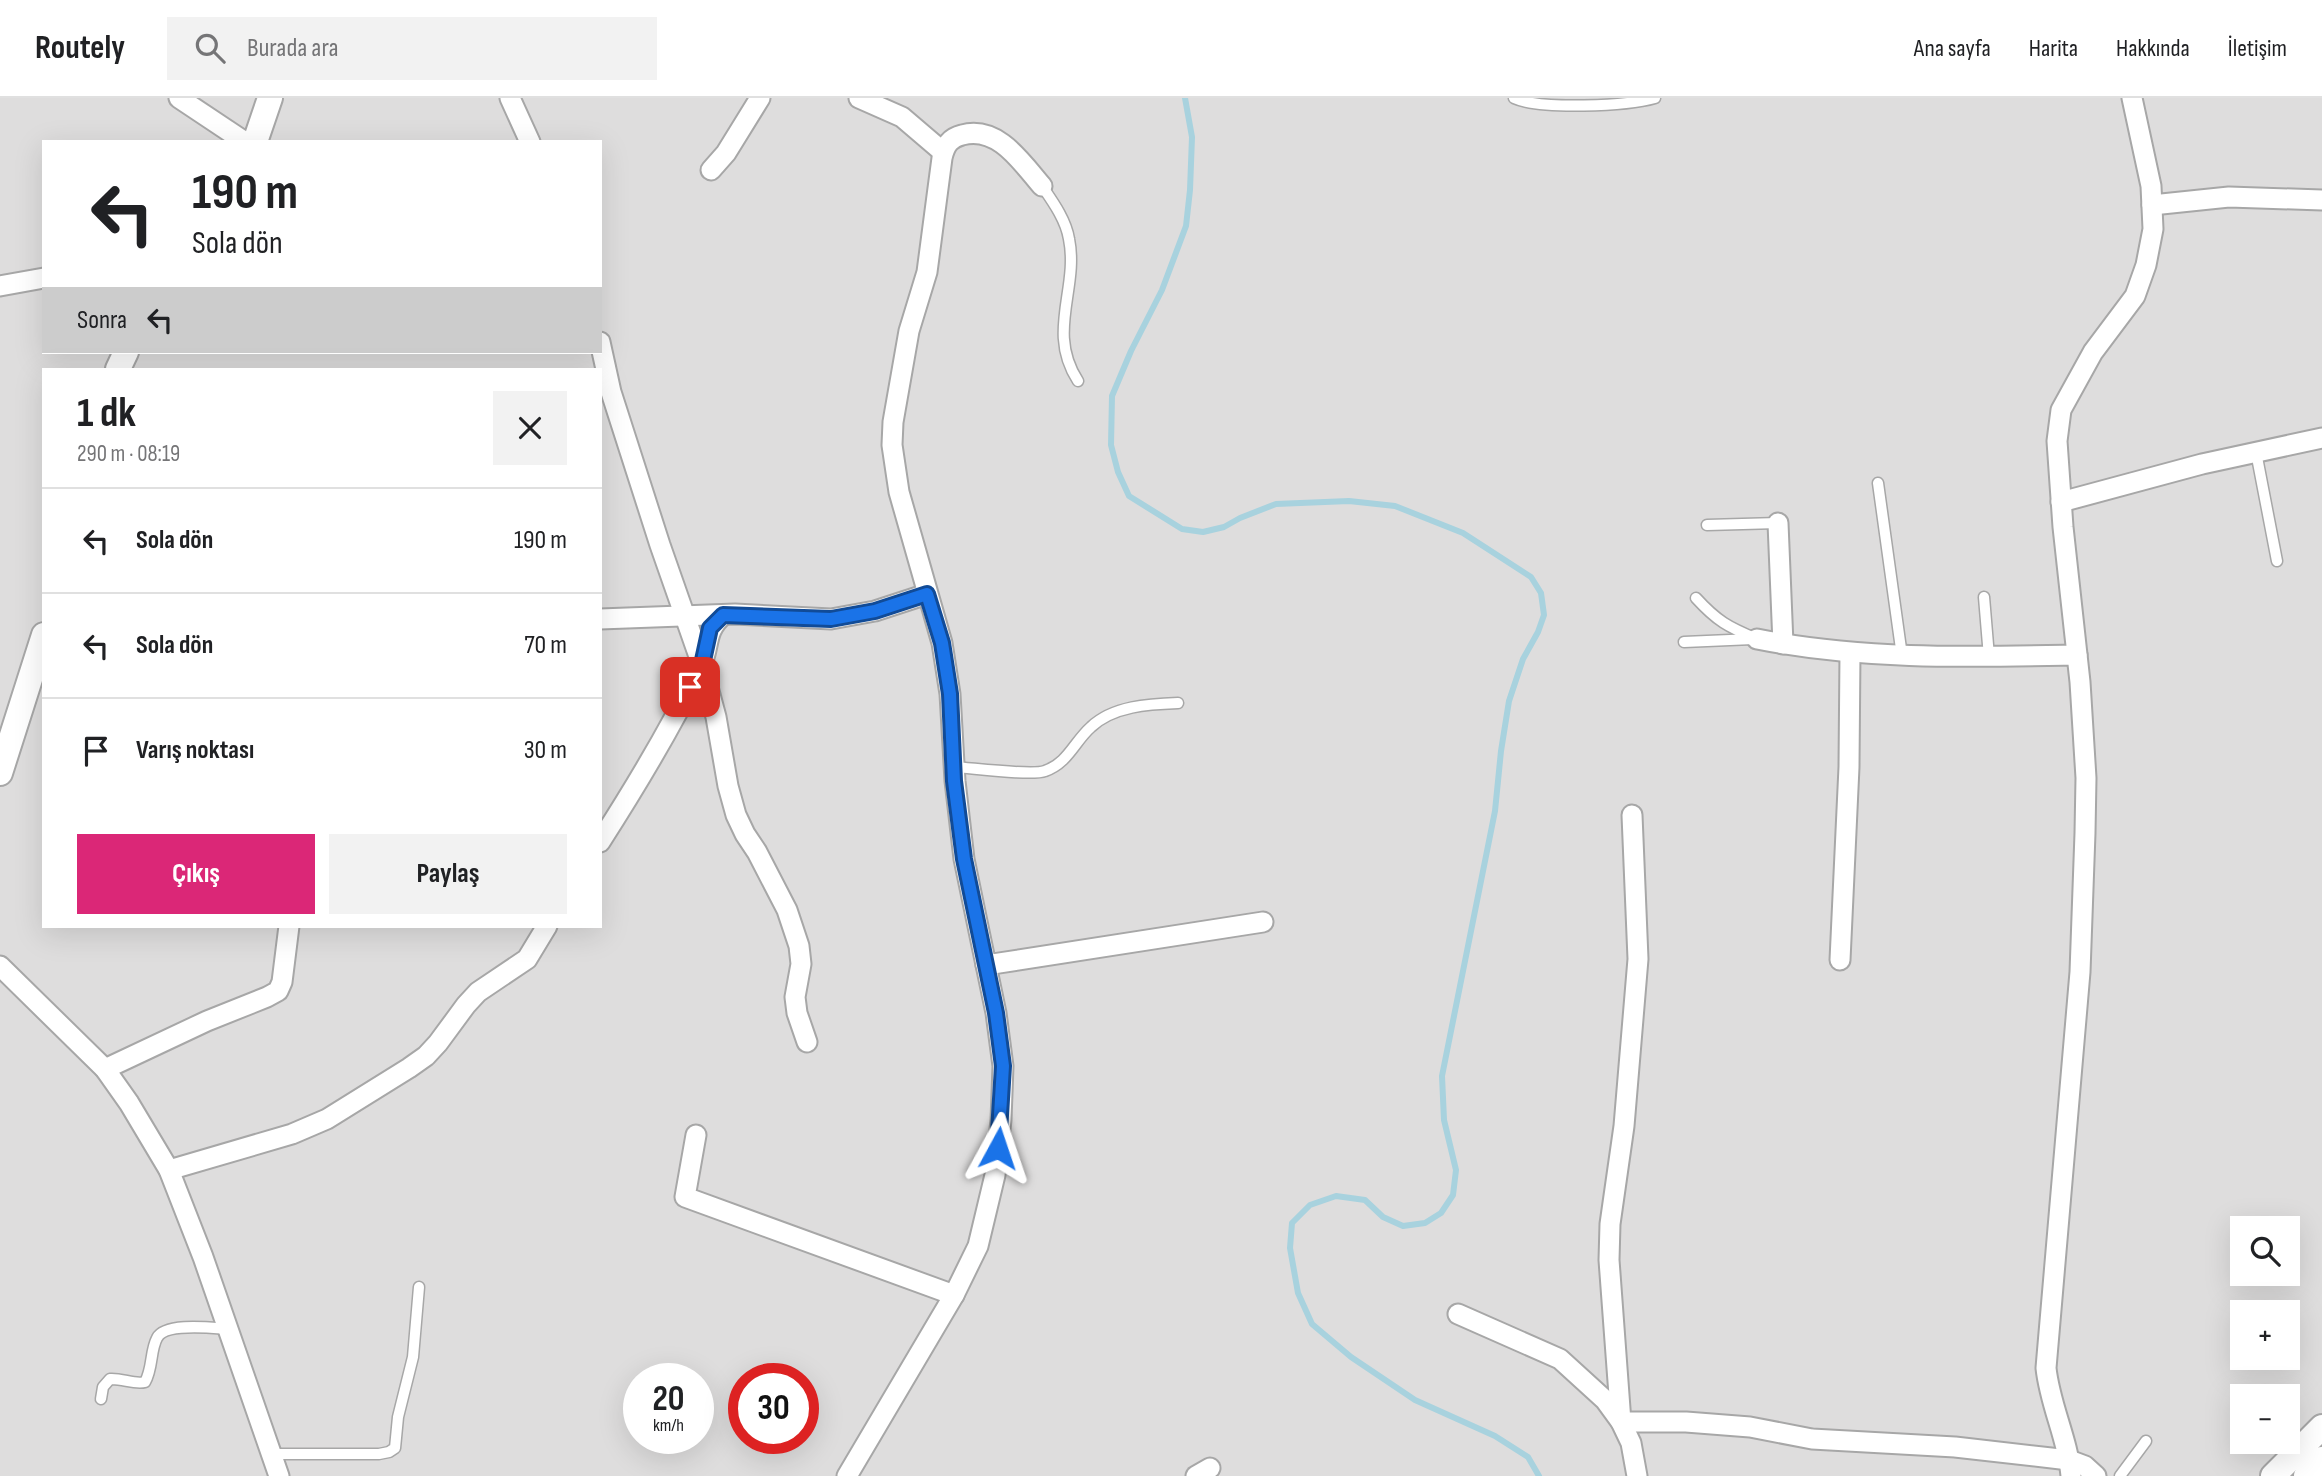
<!DOCTYPE html>
<html lang="tr">
<head>
<meta charset="utf-8">
<style>
  :root { --surface:#fff; --page:#f2f2f2; --text:#202124; --muted:#757577; --line:#e0e0e0; --accent:#db2777 }
  body { margin:0; font-family:"Sofia Sans Condensed",sans-serif; background:var(--page); color:var(--text); height:100vh; display:flex; flex-direction:column; font-size:26px; white-space:nowrap }
  * { box-sizing:border-box; margin:0 }
  p { font-size:23px; color:var(--muted) }
  .icon { flex:none; width:38px; height:38px; fill:none; stroke:currentColor; stroke-width:2; stroke-linecap:round; stroke-linejoin:round }
  .map { position:relative; flex:1; overflow:hidden }
  .drawer { position:absolute; left:42px; top:270px; width:560px; height:560px; display:flex; flex-direction:column; background:var(--surface); border-radius:0px; box-shadow:0 7px 28px #0002 }
  .drawer>* { flex:none }
  .guide { position:absolute; left:42px; top:42px; width:560px; height:214px; border-radius:0px; box-shadow:0 7px 28px #0002; background:#fff; color:var(--text); overflow:hidden }
  .tools { position:absolute; left:2230px; top:1118px; display:grid; gap:14px }
  .tools a { display:grid; place-items:center; width:70px; height:70px; border-radius:0px; background:var(--surface); box-shadow:0 7px 28px #0002; font-size:35px }
  .speed { position:absolute; left:623px; top:1265px; display:flex; gap:14px; font-size:35px; font-weight:700; text-align:center }
  .speed>* { display:grid; place-content:center; width:91px; height:91px; border-radius:50%; background:var(--surface); box-shadow:0 7px 28px #0002; line-height:1 }
  .speed small { font-size:18px; font-weight:400 }
  .speed .limit { border:10px solid #d22; background:#fff; color:#111 }
  .pin { position:absolute; display:grid; place-items:center; width:60px; height:60px; color:#fff; margin:-30px; border-radius:14px; box-shadow:0 4px 10px #0006 }
  .me { position:absolute; width:77px; margin:-38px; rotate:5deg; stroke-linejoin:round; filter:drop-shadow(0 0 5px #0008) }
  .turn { display:flex; align-items:center; gap:24px; height:147px; padding:0 35px; font-size:32px }
  .turn .icon { width:91px; height:91px; stroke-width:2.5 }
  .turn b { display:block; font-size:49px; line-height:60px }
  .then { display:flex; align-items:center; height:66px; padding:0 35px; background:#0003; gap:14px; font-size:26px }
  .round { display:grid; place-items:center; flex:none; width:74px; height:74px; border-radius:0px; background:var(--page) }
  .headline { display:flex; align-items:center; justify-content:space-between; height:119px; padding:0 35px }
  h1 { font-size:42px; font-weight:700; line-height:52px }
  .primary-button { display:flex; gap:14px; margin-top:auto; padding:14px 35px }
  .primary-button a { flex:1; height:80px; border-radius:0px; background:var(--accent); color:#fff; font-size:28px; font-weight:700; line-height:80px; text-align:center }
  .primary-button a+a { background:var(--page); color:var(--text) }
  ul { padding:0; list-style:none }
  li { display:flex; align-items:center; gap:21px; height:105px; padding:0 35px; border-top:2px solid var(--line) }
  li div { flex:1 }
  li b { display:block; font-size:26px }
  li em { font-style:normal }
  header { display:flex; align-items:center; gap:42px; box-sizing:border-box; height:98px; padding:0 35px; background:var(--surface); border-bottom:2px solid var(--line) }
  header strong { font-size:33px }
  nav { display:flex; gap:38px; margin-inline-start:auto; font-size:24px }
  .search { width:490px; height:63px; background:var(--page); display:flex; align-items:center; gap:18px; box-sizing:border-box; padding:0 24px; border-radius:0px; color:var(--muted); font-size:26px }
  .map>svg:first-child { display:block }
  .residential { fill:#dedddd; fill-rule:evenodd }
  .lines { fill:none; stroke-linecap:round; stroke-linejoin:round }
  .stream { stroke:#a8d2de; stroke-width:6 }
  .service-casing { stroke:#a7a7a7; stroke-width:13 }
  .minor-casing { stroke:#a7a7a7; stroke-width:23 }
  .tertiary-casing { stroke:#a7a7a7; stroke-width:28 }
  .service { stroke:#fff; stroke-width:10 }
  .minor { stroke:#fff; stroke-width:19 }
  .tertiary { stroke:#fff; stroke-width:24 }
  .route-casing { stroke:#114b97; stroke-width:18 }
  .route { stroke:#1a73e8; stroke-width:12 }
</style>
</head>
<body>
<header>
<strong>Routely</strong>
<div class="search"><svg class="icon" aria-label="search" viewBox="0 0 24 24"><circle cx="10" cy="10" r="6"/><path d="M15 15l6 6"/></svg>Burada ara</div>
<nav><a>Ana sayfa</a><a>Harita</a><a>Hakkında</a><a>İletişim</a></nav>
</header>
<div class="map">
<svg width="2322" height="1378" viewBox="0 0 2322 1378">
  <rect width="100%" height="100%" fill="#f1ede7"/>
  <path class="residential" d="M0,0H2322V1378H0ZM44,44H600V254H44ZM44,271H600V828H44ZM2242,1130H2287V1176H2242ZM2242,1214H2287V1260H2242ZM639,1281H698V1340H639ZM744,1281H803V1340H744ZM2242,1298H2287V1344H2242Z"/>
  <g class="lines">
    <polyline class="stream" points="1185,0 1192,39 1190,92 1186,128 1162,192 1131,253 1112,298 1111,347 1118,374 1129,398 1182,431 1203,434 1224,429 1240,420 1276,406 1349,403 1395,408 1463,435 1531,479 1541,495 1544,517 1538,534 1523,561 1509,603 1501,653 1495,713 1442,978 1444,1022 1456,1072 1453,1097 1441,1115 1425,1125 1403,1128 1383,1119 1365,1102 1336,1098 1310,1107 1292,1125 1290,1150 1298,1195 1312,1226 1351,1259 1415,1302 1495,1338 1528,1359 1539,1378"/>
    <defs>
      <g id="service">
        <path d="M1514,0C1540,12 1627,8 1655,0"/>
        <path d="M1042,88C1053,104 1066,122 1069,141C1079,191 1046,234 1078,283"/>
        <polyline points="2256,354 2277,463"/>
        <polyline points="1878,385 1902,558"/>
        <polyline points="1707,427 1778,425"/>
        <polyline points="1984,499 1989,559"/>
        <path d="M1696,500C1717,523 1728,529 1757,541"/>
        <polyline points="1684,544 1753,541"/>
        <path d="M954,669C972,670 1032,678 1045,673C1068,665 1074,644 1091,629C1113,608 1149,606 1178,605"/>
        <path d="M101,1301L103,1289L110,1281C122,1280 135,1287 145,1284C153,1270 150,1253 157,1240C165,1224 212,1230 228,1231"/>
        <polyline points="271,1356 379,1356 389,1354 395,1350 398,1319 413,1259 419,1189"/>
        <polyline points="2120,1378 2146,1343"/>
      </g>
      <g id="minor">
        <polyline points="179,0 245,44"/>
        <polyline points="510,0 530,44"/>
        <polyline points="859,0 902,19 943,54"/>
        <polyline points="711,72 726,55 760,0"/>
        <polyline points="2152,107 2229,99 2322,102"/>
        <polyline points="0,188 44,180"/>
        <polyline points="600,244 611,294 660,447 702,567 716,619 728,688 736,717 745,736 757,754 787,812 799,848 801,866 795,899 797,915 807,944"/>
        <polyline points="2061,404 2202,366 2322,340"/>
        <polyline points="1778,425 1783,546"/>
        <polyline points="600,521 735,516 831,521 875,513 927,496"/>
        <path d="M1757,541C1863,562 1969,559 2077,557"/>
        <polyline points="1632,717 1638,861 1624,1028 1610,1126 1609,1162 1621,1324 1686,1324 1750,1329 1812,1341 1955,1349 2069,1362 2085,1368 2096,1378"/>
        <path d="M600,744C636,688 671,630 700,570C711,548 703,535 723,517"/>
        <polyline points="1840,862 1849,669 1850,555"/>
        <polyline points="986,867 1263,824"/>
        <polyline points="0,868 105,971 129,1005 169,1072 203,1159 279,1378"/>
        <polyline points="105,971 207,923 267,899 278,893 282,884 289,828"/>
        <polyline points="696,1037 685,1099 954,1197"/>
        <polyline points="169,1072 292,1036 327,1021 409,970 426,958 438,945 466,907 478,894 527,861 547,828"/>
        <polyline points="1458,1216 1560,1261 1605,1302 1621,1324 1631,1345 1637,1378"/>
        <path d="M847,1378L954,1197L978,1148L995,1077L1001,1022L1003,968L996,915L964,761L955,683L950,596L942,545L899,394L892,347L893,324L909,233L927,174L942,60C945,47 950,40 962,37C998,27 1022,65 1042,88"/>
        <polyline points="1196,1378 1210,1370"/>
        <path d="M2071,1378C2068,1341 2050,1308 2046,1270L2080,874L2085,735L2086,680L2080,584L2063,429L2057,343L2061,312L2093,254L2135,198L2146,167L2153,131L2151,88L2132,0"/>
      </g>
      <g id="tertiary">
        <polyline points="255,44 270,0"/>
        <polyline points="118,271 126,254"/>
        <polyline points="0,675 44,537"/>
        <polyline points="2273,1378 2322,1329"/>
        <polyline points="2306,1378 2322,1361"/>
      </g>
    </defs>
    <use href="#service" class="service-casing"/>
    <use href="#minor" class="minor-casing"/>
    <use href="#tertiary" class="tertiary-casing"/>
    <use href="#service" class="service"/>
    <use href="#minor" class="minor"/>
    <use href="#tertiary" class="tertiary"/>
  </g>
  <g class="lines">
    <defs>
      <polyline id="route" points="690,589 702,567 710,530 723,517 831,521 875,513 927,496 942,545 950,596 954,683 964,761 996,915 1003,968 998,1050"/>
    </defs>
    <use href="#route" class="route-casing"/>
    <use href="#route" class="route"/>
  </g>
</svg>
<div class="tools">
<a><svg class="icon" aria-label="search" viewBox="0 0 24 24"><circle cx="10" cy="10" r="6"/><path d="M15 15l6 6"/></svg></a>
<a>+</a>
<a>−</a>
</div>
<div class="speed"><div>20<small>km/h</small></div><div class="limit">30</div></div>
<div class="pin" style="left:690px;top:589px;background:#d93025"><svg class="icon" aria-label="arrive" viewBox="0 0 24 24"><path d="M6 21V4h12l-3 4 3 4H6"/></svg></div>
<svg class="me" style="left:998px;top:1050px" viewBox="-20 -20 40 40"><path d="M0-17L14 15 0 8-14 15z" fill="#1a73e8" stroke="#fff" stroke-width="4"/></svg>
<div class="guide">
<div class="turn"><svg class="icon" aria-label="left" viewBox="0 0 24 24"><path d="M17 20v-9H6M10 6l-5 5 5 5"/></svg><div><b>190 m</b>Sola dön</div></div>
<div class="then">Sonra<svg class="icon" aria-label="left" viewBox="0 0 24 24"><path d="M17 20v-9H6M10 6l-5 5 5 5"/></svg></div>
</div>
<section class="drawer">
<div class="headline"><div><h1>1 dk</h1><p>290 m · 08:19</p></div><a class="round"><svg class="icon" aria-label="close" viewBox="0 0 24 24"><path d="M6 6l12 12M18 6L6 18"/></svg></a></div>
<ul>
<li><svg class="icon" aria-label="left" viewBox="0 0 24 24"><path d="M17 20v-9H6M10 6l-5 5 5 5"/></svg><div><b>Sola dön</b></div><em>190 m</em></li>
<li><svg class="icon" aria-label="left" viewBox="0 0 24 24"><path d="M17 20v-9H6M10 6l-5 5 5 5"/></svg><div><b>Sola dön</b></div><em>70 m</em></li>
<li><svg class="icon" aria-label="arrive" viewBox="0 0 24 24"><path d="M6 21V4h12l-3 4 3 4H6"/></svg><div><b>Varış noktası</b></div><em>30 m</em></li>
</ul>
<div class="primary-button"><a>Çıkış</a><a>Paylaş</a></div>
</section>
</div>
</body>
</html>
